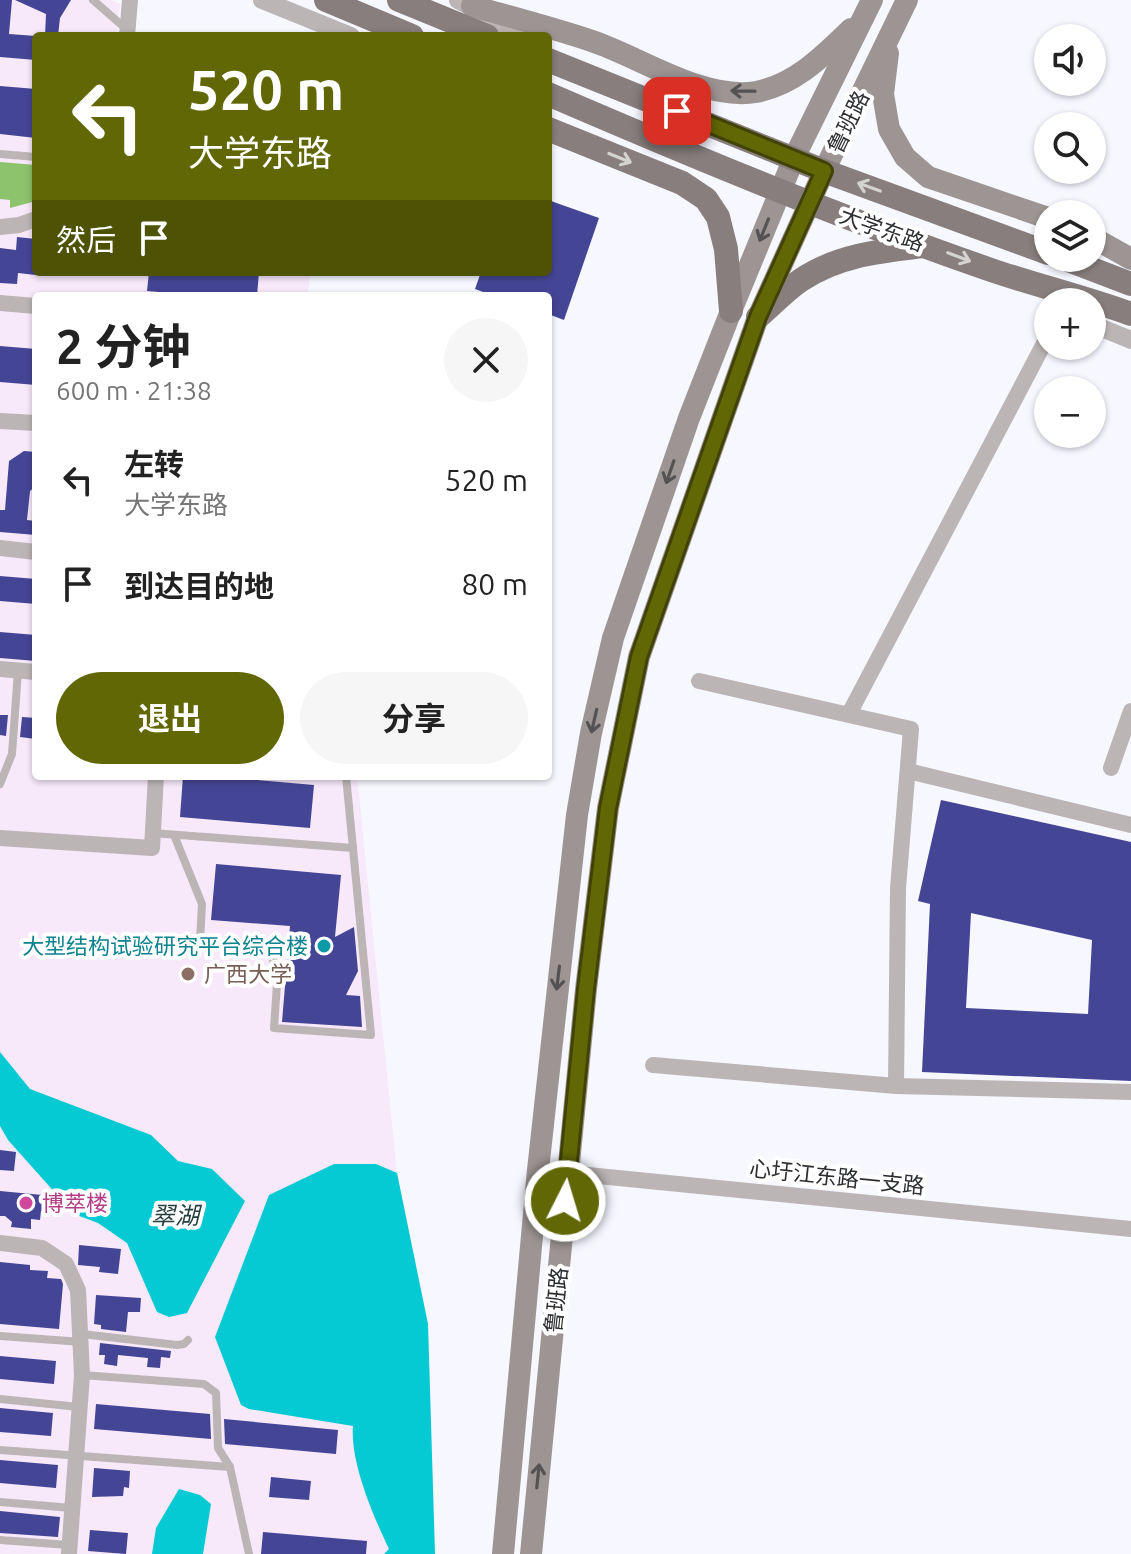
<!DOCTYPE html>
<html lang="zh">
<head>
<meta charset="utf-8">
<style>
  :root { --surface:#fff; --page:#f6f6f6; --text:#222; --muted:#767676; --accent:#626705 }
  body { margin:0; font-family:Ubuntu,"Noto Sans SC",sans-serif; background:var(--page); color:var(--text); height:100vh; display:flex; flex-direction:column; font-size:30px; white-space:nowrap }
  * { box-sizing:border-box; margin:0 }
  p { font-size:26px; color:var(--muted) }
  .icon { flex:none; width:44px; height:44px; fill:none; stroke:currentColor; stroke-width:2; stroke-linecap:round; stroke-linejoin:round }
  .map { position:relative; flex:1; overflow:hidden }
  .side { position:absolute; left:32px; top:292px; width:520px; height:488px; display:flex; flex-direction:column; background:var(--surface); border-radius:8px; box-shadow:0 2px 6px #0004 }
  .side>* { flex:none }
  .hud { position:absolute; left:32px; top:32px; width:520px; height:244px; border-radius:8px; box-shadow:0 2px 6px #0004; background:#626705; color:#fff; overflow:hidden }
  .buttons { position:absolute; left:1034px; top:24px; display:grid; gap:16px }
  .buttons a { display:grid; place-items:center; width:72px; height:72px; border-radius:50%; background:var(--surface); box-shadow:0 2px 6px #0004; font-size:40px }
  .pin { position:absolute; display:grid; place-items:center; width:68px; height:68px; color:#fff; margin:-34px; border-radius:16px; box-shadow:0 4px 12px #0006 }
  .me { position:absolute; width:88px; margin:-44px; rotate:5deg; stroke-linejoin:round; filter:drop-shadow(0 0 6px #0008) }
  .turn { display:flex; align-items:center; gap:28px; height:168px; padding:0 24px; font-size:36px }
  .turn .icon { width:104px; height:104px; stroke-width:2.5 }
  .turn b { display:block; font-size:56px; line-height:68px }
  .then { display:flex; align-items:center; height:76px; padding:0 24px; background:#0003; gap:16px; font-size:30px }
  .round { display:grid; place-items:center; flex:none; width:84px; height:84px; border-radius:42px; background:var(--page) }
  .head { display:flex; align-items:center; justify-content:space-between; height:136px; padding:0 24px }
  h1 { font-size:48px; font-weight:700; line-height:60px }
  .button { display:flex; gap:16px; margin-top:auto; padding:16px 24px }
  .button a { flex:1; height:92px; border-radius:48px; background:var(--accent); color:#fff; font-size:32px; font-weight:700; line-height:92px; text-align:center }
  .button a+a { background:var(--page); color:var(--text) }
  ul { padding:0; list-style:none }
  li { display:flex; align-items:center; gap:24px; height:104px; padding:0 24px }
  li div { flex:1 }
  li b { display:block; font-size:30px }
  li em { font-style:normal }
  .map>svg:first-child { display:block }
  .education { fill:#f7e8fa }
  .forest { fill:#8dc36c }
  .water { fill:#05cad3 }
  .building { fill:#454596; fill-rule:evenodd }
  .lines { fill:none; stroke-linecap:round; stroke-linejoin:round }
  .service { stroke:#bbb5b5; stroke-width:8 }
  .minor { stroke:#bbb5b5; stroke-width:16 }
  .tertiary { stroke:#bbb5b5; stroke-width:18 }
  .secondary { stroke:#9d9594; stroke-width:22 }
  .primary { stroke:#877e7d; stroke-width:24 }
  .oneway { stroke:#545254 }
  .oneway2 { stroke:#d5d2d2 }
  .route-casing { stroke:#404303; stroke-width:20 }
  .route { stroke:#626705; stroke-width:14 }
  .culture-dot { fill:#0f9aa8; stroke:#fff; stroke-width:3 }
  .education-dot { fill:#8d6e63; stroke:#fff; stroke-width:3 }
  .hotel-dot { fill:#d1479c; stroke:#fff; stroke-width:3 }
  .labels { text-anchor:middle; stroke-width:8; stroke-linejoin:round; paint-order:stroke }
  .street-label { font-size:22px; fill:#2d2e31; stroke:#fff }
  .culture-label { font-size:22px; fill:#0d838f; stroke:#fff; text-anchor:end }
  .education-label { font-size:22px; fill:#785e54; stroke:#fff; text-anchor:start }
  .hotel-label { font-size:22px; fill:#b23c85; stroke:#fff; text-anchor:start }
  .water-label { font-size:24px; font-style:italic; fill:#264041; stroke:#fff }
</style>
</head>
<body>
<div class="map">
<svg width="1131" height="1554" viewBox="0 0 1131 1554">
  <rect width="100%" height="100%" fill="#f6f7ff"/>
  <polygon class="education" points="0,0 111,0 120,4 117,36 36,36 36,272 311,272 307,296 36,296 36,776 357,776 397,1173 428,1324 435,1554 0,1554"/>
  <polygon class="forest" points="0,162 36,165 36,201 10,208 10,200 0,199"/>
  <g class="water">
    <polygon points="0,1052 30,1089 151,1135 178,1161 212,1169 245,1201 187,1313 169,1317 157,1312 127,1243 98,1223 74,1214 8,1140 0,1126"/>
    <path d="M334,1164H376L397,1173L428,1324L435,1554H384L389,1549C373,1515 350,1462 353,1426L249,1409L241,1405L215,1337L269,1195Z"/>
    <polygon points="179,1489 200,1495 211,1504 203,1554 152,1554 156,1528"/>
  </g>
  <g class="building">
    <polygon points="0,0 12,0 9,34 36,36 36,60 0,57"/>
    <polygon points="15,0 71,0 60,18 58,36 45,36 46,14"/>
    <polygon points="0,86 36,89 36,138 0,134"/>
    <polygon points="548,200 599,218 564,320 548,314 548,296 494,296 475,289 481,272 548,272"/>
    <polygon points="17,237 36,239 36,275 18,273 17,284 0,283 0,248 16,250"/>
    <polygon points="149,272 259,272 257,296 205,296 147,291"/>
    <polygon points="0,346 36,349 36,385 0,382"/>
    <polygon points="24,451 36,452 36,486 30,491 27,520 36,521 36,535 0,532 0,510 5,510 9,461"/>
    <polygon points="0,576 36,579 36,604 0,601"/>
    <polygon points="0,632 36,635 36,661 0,658"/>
    <polygon points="0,715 8,715 6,736 0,735"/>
    <polygon points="22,717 36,718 36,739 20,737"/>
    <polygon points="183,776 212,776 314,785 310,828 180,817"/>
    <path d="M941,800L1131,842V1081L922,1072L930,904L918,901ZM971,913L1092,940L1088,1014L966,1008Z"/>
    <polygon points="216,864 341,875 335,937 354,927 358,971 346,995 360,996 362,1027 282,1022 290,926 211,920"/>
    <polygon points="0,1150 16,1152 14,1171 0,1170"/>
    <polygon points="0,1191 53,1196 51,1212 41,1211 40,1220 31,1219 31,1229 11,1227 12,1222 5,1216 0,1216"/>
    <polygon points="79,1245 121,1249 118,1274 99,1272 100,1267 78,1265"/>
    <polygon points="0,1262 30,1265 30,1270 48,1271 47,1278 61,1279 63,1284 59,1329 0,1324"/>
    <polygon points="96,1295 141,1298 140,1312 128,1312 126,1332 101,1329 101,1325 94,1324"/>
    <polygon points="100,1343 171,1351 170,1358 161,1357 160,1368 147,1367 148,1358 118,1355 117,1366 104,1364 105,1355 99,1355"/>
    <polygon points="0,1356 56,1361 54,1384 0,1379"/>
    <polygon points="96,1404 210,1414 211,1439 94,1429"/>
    <polygon points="0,1408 53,1413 51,1436 0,1432"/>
    <polygon points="224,1419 338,1430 336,1454 225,1444"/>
    <polygon points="0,1460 58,1465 56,1488 0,1483"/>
    <polygon points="94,1468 130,1471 129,1488 124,1487 123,1496 92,1497"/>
    <polygon points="271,1477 311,1481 309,1500 269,1497"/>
    <polygon points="0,1511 60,1517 58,1537 0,1533"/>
    <polygon points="90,1530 128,1533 126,1554 88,1551"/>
    <polygon points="263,1532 367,1541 366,1554 261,1554"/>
  </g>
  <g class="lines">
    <g class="service">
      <polyline points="93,0 125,28"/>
      <polyline points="0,154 36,157"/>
      <polyline points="0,784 12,754 18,671"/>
      <polyline points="152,833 353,848"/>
      <polyline points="174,835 202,904 200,941 272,953 277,984 274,1028 371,1035 346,776"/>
      <polyline points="82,1334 177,1345 184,1344 188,1340"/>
      <polyline points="0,1336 82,1342"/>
      <polyline points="82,1375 204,1384 216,1393 218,1448 230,1467 249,1554"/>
      <polyline points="0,1399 79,1407"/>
      <polyline points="0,1450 230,1467"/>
      <polyline points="0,1502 72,1508"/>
      <polyline points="0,1540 69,1545"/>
    </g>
    <g class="minor">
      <polyline points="127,36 130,0"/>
      <polyline points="0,227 19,225 36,219"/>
      <polyline points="0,303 36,306"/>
      <polyline points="0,421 36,423"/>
      <polyline points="0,548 36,552"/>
      <polyline points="0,669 36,672"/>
      <polyline points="699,681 911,729 898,888 896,1086"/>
      <polyline points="849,714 1048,336"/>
      <polyline points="1111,768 1131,711"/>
      <polyline points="908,771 1131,825"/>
      <polyline points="0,838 152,848 156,776"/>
      <polyline points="653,1065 896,1086 1131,1092"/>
      <polyline points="538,1170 1131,1229"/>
      <polyline points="0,1243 42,1248 66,1264 78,1290 82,1375 69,1554"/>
    </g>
    <g class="tertiary">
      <polyline points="262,0 351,36"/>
      <polyline points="458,0 526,36"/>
      <polyline points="1092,324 1131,340"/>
    </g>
    <g class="secondary">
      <path d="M472,6C511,17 550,27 589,40C639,56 702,101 756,92C795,85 824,55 851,29"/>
      <polyline points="888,53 883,94 889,129 905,157 928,177 1048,218"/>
      <polyline points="1092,237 1131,259"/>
      <polyline points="503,1554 538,1170 577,815 591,733 613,638 689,418 731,311 794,158 872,0"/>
      <polyline points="531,1554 586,989 608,808 639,657 758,317 824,171 907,0"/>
    </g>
    <g class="primary">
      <polyline points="326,0 412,36"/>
      <polyline points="399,0 487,36"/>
      <polyline points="548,60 824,171 1048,253"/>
      <path d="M548,94C694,157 841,218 991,270C1038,286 1085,297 1131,314"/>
      <polyline points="548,129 682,183 706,199 718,217 726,249 731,311"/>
      <polyline points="1063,258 1131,284"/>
      <path d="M758,317C772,305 786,290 801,280C838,255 881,251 923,246"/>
    </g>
  </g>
  <defs><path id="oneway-shaft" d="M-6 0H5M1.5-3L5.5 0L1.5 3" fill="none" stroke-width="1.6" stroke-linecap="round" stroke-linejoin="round" transform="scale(2)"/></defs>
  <g class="oneway">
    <use href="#oneway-shaft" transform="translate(743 91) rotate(-179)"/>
    <use href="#oneway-shaft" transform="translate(764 230) rotate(112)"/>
    <use href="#oneway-shaft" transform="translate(670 472) rotate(109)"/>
    <use href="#oneway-shaft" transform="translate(594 721) rotate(103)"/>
    <use href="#oneway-shaft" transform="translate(558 978) rotate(97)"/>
    <use href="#oneway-shaft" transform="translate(538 1476) rotate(-84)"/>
  </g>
  <g class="oneway2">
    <use href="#oneway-shaft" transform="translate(620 158) rotate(22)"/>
    <use href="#oneway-shaft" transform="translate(869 187) rotate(-160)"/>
    <use href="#oneway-shaft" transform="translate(959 257) rotate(21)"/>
  </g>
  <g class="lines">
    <defs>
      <polyline id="route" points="565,1201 586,989 608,808 639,657 758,317 824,171 677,111"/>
    </defs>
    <use href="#route" class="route-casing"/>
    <use href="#route" class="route"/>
  </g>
  <circle class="culture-dot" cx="324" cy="946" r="8"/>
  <circle class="education-dot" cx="188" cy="974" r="8"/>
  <circle class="hotel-dot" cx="26" cy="1203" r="8"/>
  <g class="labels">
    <g class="street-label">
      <text transform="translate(848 122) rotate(-64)" y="8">鲁班路</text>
      <text transform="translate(882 229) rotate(20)" y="8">大学东路</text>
      <text transform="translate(837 1177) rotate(6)" y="8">心圩江东路一支路</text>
      <text transform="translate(556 1300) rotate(-84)" y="8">鲁班路</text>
    </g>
    <g class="culture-label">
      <text x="308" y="954">大型结构试验研究平台综合楼</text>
    </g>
    <g class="education-label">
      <text x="204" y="982">广西大学</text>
    </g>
    <g class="hotel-label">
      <text x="42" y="1211">博萃楼</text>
    </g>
    <g class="water-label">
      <text x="175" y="1224">翠湖</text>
    </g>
  </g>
</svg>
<div class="buttons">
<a><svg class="icon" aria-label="sound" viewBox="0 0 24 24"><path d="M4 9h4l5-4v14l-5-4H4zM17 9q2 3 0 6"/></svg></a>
<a><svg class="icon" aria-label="search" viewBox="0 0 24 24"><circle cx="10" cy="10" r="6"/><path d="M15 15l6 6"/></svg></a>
<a><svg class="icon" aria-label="layers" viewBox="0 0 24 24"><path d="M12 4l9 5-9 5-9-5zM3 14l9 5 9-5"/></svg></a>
<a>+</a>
<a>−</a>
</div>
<div class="pin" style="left:677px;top:111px;background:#d93025"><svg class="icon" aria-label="arrive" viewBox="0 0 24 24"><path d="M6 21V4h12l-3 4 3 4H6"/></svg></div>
<svg class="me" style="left:565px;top:1201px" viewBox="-20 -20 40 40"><circle r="17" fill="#626705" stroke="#fff" stroke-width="3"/><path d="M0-11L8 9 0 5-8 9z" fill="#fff"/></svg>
<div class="hud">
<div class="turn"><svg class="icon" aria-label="left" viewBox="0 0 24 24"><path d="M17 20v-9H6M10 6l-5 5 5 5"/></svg><div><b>520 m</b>大学东路</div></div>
<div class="then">然后<svg class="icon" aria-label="arrive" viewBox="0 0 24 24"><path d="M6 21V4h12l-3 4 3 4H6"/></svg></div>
</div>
<section class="side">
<div class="head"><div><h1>2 分钟</h1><p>600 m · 21:38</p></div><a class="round"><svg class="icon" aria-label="close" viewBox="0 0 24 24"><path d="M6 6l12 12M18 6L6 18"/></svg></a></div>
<ul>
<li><svg class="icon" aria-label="left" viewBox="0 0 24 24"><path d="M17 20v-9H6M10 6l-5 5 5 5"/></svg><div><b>左转</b><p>大学东路</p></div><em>520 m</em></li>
<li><svg class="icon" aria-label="arrive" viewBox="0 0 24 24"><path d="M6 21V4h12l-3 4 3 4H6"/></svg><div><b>到达目的地</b></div><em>80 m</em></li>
</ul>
<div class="button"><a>退出</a><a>分享</a></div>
</section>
</div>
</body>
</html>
